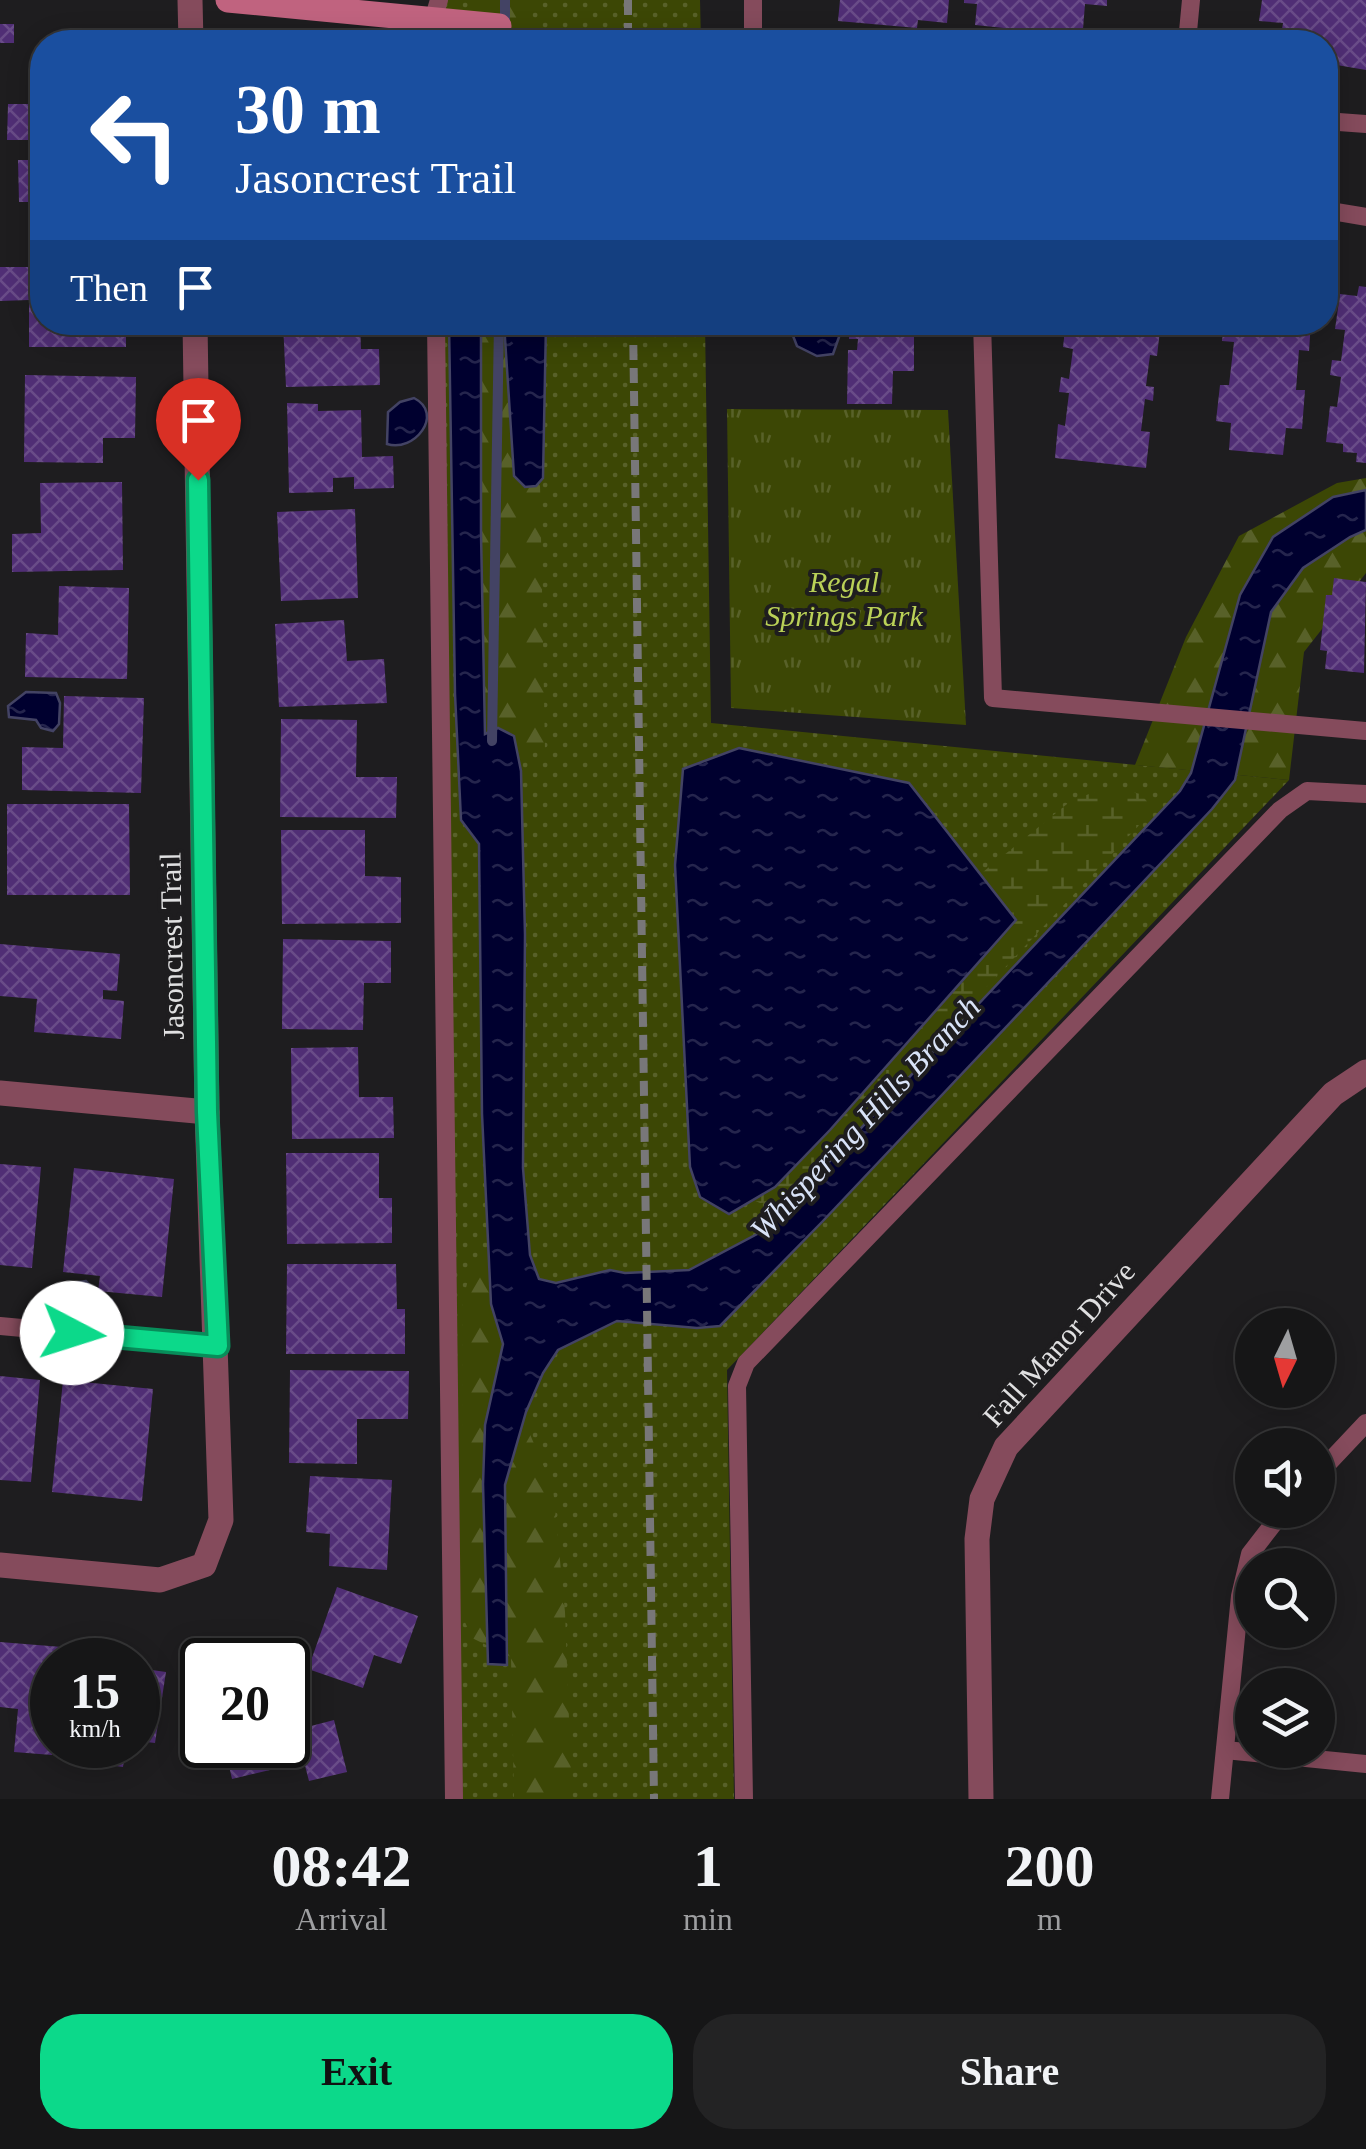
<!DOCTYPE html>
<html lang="en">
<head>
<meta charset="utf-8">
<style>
  :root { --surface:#161617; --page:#232324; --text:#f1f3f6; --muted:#9e9fa1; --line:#353536; --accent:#0cd98a }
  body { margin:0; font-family:"Times New Roman",serif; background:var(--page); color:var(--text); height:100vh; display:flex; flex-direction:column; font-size:38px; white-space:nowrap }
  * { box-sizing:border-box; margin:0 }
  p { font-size:32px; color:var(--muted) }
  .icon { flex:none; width:55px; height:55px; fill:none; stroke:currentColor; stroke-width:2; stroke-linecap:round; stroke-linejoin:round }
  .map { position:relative; height:1799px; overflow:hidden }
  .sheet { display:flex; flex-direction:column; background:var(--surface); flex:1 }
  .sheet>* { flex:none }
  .banner { position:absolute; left:30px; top:30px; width:1308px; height:305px; border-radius:40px; box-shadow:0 5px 25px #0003,0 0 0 2px var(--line); background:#1a4fa0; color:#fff; overflow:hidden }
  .needle { width:65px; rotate:185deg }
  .fabs { position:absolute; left:1235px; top:1308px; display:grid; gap:20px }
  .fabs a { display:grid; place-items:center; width:100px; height:100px; border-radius:50%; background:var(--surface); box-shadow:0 5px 25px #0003,0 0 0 2px var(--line); font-size:50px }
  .speed { position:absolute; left:30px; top:1638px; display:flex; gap:20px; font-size:50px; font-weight:700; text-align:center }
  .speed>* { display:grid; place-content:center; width:130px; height:130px; border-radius:50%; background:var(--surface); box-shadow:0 5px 25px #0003,0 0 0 2px var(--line); line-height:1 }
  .speed small { font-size:25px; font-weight:400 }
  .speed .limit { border:5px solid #111; border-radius:15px; background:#fff; color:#111 }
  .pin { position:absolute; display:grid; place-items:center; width:85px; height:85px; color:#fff; margin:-102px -42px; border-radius:50% 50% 50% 0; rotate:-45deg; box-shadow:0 0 10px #0007 }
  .pin .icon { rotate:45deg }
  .me { position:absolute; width:110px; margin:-55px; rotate:95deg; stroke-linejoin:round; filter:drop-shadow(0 0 8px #0008) }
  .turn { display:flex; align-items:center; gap:35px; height:210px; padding:0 40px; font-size:45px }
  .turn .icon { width:130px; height:130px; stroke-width:2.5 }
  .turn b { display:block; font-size:70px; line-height:85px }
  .then { display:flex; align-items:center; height:95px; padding:0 40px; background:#0003; gap:20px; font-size:38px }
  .eta { display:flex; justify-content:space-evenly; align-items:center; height:170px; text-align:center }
  .eta b { font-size:60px; font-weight:600; line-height:70px }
  .cta { display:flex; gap:20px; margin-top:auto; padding:20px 40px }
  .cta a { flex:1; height:115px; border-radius:40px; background:var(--accent); color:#111; font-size:40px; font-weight:600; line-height:115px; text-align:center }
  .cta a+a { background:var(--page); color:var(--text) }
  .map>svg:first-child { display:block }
  .grass { fill:url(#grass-dots) }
  .forest { fill:url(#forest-firs) }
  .wetland { fill:url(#wetland-marsh) }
  .park { fill:url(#park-tufts) }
  .water { fill:url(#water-ripples); stroke:#434364; stroke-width:2.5 }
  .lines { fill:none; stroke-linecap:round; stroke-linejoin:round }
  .stream { stroke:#434364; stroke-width:10 }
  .building { fill:url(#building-cross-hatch) }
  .lane { stroke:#854b5c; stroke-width:18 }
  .street { stroke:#854b5c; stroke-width:25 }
  .secondary { stroke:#c0637f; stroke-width:25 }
  .rail { stroke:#787779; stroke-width:8; stroke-dasharray:15 8; stroke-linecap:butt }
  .route-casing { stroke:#088d5a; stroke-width:25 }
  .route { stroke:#0cd98a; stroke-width:18 }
  .labels { text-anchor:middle; stroke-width:8; stroke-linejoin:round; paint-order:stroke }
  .park-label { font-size:30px; font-style:italic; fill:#bad157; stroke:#1e1d1f }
  .street-label { font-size:30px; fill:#e0e0e1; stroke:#1e1d1f }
  .water-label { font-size:32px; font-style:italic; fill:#d9e3f8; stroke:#1e1d1f }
</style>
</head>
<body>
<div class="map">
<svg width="1366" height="1799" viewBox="0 0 1366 1799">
  <defs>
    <pattern id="grass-dots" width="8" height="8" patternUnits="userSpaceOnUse" patternTransform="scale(2.5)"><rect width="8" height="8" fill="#3c4705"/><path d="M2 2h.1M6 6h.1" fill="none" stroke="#586129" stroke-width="1.8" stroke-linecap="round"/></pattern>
    <pattern id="forest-firs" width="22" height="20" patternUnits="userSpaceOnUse" patternTransform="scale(2.5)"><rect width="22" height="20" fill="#3c4705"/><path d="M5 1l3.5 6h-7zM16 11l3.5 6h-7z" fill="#586129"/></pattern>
    <pattern id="wetland-marsh" width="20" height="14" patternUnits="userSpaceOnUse" patternTransform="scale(2.5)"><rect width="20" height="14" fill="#3c4705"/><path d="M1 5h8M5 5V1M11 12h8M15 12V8" fill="none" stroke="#586129"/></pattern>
    <pattern id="park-tufts" width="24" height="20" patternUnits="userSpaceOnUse" patternTransform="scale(2.5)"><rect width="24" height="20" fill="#3c4705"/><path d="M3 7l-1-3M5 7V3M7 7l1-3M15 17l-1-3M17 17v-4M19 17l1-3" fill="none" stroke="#586129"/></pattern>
    <pattern id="water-ripples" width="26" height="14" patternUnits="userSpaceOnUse" patternTransform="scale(2.5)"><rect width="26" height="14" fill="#00002f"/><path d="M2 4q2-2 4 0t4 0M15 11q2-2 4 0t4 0" fill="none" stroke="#25254d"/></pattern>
    <pattern id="building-cross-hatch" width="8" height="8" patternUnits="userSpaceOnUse" patternTransform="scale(2.5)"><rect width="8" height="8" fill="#502e75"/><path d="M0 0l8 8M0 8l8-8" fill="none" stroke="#694c88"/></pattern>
  </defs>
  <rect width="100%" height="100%" fill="#1e1d1f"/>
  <g class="grass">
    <polygon points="432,0 700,0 701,42 432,42"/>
    <polygon points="435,323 705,323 711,723 1289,780 727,1370 734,1799 454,1799"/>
  </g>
  <g class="forest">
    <rect x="469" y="0" width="63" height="42"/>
    <polygon points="473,323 537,323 545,749 478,752"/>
    <polygon points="1366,478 1366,573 1304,652 1289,780 1135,765 1186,637 1239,536 1337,483"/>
    <polygon points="506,1258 528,1386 529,1432 553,1488 565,1612 572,1799 514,1799 511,1657 472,1638 461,1613 463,1300 473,1260"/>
  </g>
  <polygon class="wetland" points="1123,791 1141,794 1149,804 1143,821 784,1202 760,1203 730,1190 915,927 1072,800 1095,792"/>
  <polygon class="park" points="727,409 948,410 966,725 731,708"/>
  <g class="water">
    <polygon points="449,323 481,323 481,534 485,734 498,728 514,736 521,771 525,935 523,1168 530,1255 539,1279 556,1283 610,1270 625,1273 689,1270 774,1225 776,1218 1180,791 1191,773 1240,595 1273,537 1333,497 1366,490 1366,530 1350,537 1303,568 1271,612 1235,780 1212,809 822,1222 720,1326 697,1328 617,1321 558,1350 543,1373 526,1412 505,1485 507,1665 488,1664 483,1484 485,1425 503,1344 491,1304 482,1114 479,844 461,820 455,694"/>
    <polygon points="504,323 546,323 543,478 536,486 525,487 514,476"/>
    <polygon points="788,323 838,323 839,337 833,354 817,356 797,346"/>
    <path d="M414,398C445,414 414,453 387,444L388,412L400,402Z"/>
    <polygon points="26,692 56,693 60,703 59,724 53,731 41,728 36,720 9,717 8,706"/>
    <polygon points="739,748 909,783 1016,920 830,1130 775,1187 729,1214 700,1197 690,1167 675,865 683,769"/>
    <path d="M86,1281L102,1298L112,1300L115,1315C101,1323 81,1317 66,1313L61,1304C65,1287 69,1283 86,1281Z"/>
  </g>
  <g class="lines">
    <g class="stream">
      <polyline points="505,42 505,0"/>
      <polyline points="492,741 499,322"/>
    </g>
  </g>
  <g class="building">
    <polygon points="840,0 949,0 947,23 918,20 917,28 838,21"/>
    <polygon points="964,0 1107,0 1107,6 1085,4 1082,42 1003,36 1004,28 975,25 977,4 964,3"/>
    <polygon points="1262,0 1366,0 1366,70 1325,63 1325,42 1280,42 1283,23 1259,21"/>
    <rect x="0" y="24" width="14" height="19"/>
    <polygon points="28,88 42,88 42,140 7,140 8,104 28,104"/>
    <polygon points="18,160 42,160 42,202 19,202"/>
    <polygon points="0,267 42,267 42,322 126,322 126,347 29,347 29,300 0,301"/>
    <polygon points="1359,286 1366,287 1366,463 1356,462 1357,453 1343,452 1343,444 1326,442 1330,406 1337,407 1341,377 1330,375 1332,360 1341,361 1345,330 1335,329 1340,294 1357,296"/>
    <polygon points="283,322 360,322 361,349 379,349 380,385 286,387"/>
    <polygon points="849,322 914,322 914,371 893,371 892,404 847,404 848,350 857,350 858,339 849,339"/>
    <polygon points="1066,322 1161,322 1157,356 1150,355 1146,386 1154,387 1153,401 1145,399 1141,431 1150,432 1146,468 1055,458 1058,424 1065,426 1069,393 1059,392 1061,377 1069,379 1073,349 1063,347"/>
    <polygon points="1224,322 1311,322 1309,351 1299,350 1296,390 1305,390 1302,429 1286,428 1283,455 1229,450 1231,423 1216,421 1220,385 1229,385 1234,342 1222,341"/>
    <polygon points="25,375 136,377 135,438 103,438 103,463 24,462"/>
    <polygon points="287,403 318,404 318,411 361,410 362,457 393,456 394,488 354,489 354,477 333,478 333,492 289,493"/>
    <polygon points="122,482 123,570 12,572 12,534 41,533 40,483"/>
    <polygon points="355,509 358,598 281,601 277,512"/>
    <polygon points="1334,578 1366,582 1364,673 1325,669 1327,651 1320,650 1326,595 1332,595"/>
    <polygon points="59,586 129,588 127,679 25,677 26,633 58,635"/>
    <polygon points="344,620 347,661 384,659 387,703 279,707 275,624"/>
    <polygon points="64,696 144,698 141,793 22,790 22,747 63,748"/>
    <polygon points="281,719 357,720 356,777 397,777 396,818 280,817"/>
    <polygon points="7,804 129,804 130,895 7,895"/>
    <polygon points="281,830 365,830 365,876 401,877 401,923 282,924"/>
    <polygon points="283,939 391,941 391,983 364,983 363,1030 282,1029"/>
    <polygon points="0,944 120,954 117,991 103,990 103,999 124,1001 121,1039 34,1032 37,999 0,996"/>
    <polygon points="358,1047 359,1097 393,1097 394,1138 292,1139 291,1048"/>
    <polygon points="286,1153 379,1153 379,1198 392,1198 392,1243 287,1244"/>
    <polygon points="0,1164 41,1167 32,1268 0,1265"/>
    <polygon points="74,1168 174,1179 162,1297 98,1291 100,1276 63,1272"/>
    <polygon points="287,1264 396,1264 397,1309 405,1309 405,1354 286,1354"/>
    <polygon points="290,1370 409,1371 408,1419 357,1419 357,1464 289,1463"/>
    <polygon points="0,1376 40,1380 31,1482 0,1480"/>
    <polygon points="63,1380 153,1389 142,1501 52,1492"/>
    <polygon points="310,1476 392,1480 387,1570 329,1566 330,1534 306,1532"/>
    <polygon points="337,1587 418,1616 401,1664 374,1655 363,1688 308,1669"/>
    <polygon points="0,1642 62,1647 60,1660 52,1660 52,1755 14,1752 18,1709 0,1707"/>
    <polygon points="138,1668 166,1672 155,1743 138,1741"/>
    <polygon points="299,1676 311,1726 334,1720 347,1772 309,1781 304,1762 232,1779 224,1745 288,1745 288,1678"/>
    <polygon points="67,1745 126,1745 123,1767 65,1759"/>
  </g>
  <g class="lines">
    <g class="lane">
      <polyline points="753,0 753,42"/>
      <polyline points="433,42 433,20 439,0"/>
      <polyline points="1187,42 1191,0"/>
      <polyline points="1325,121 1366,124"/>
      <polyline points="1325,210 1366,217"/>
      <polyline points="436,322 454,1799"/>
      <polyline points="982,322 993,698 1366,731"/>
      <polyline points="0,1326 217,1346"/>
      <polyline points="1318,1474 1366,1423"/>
      <polyline points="1225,1750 1366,1764"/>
      <polyline points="744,1799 737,1386 746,1363 1280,810 1307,791 1366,794"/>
      <polyline points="1220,1799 1240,1596 1250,1554 1284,1510"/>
    </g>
    <g class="street">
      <polyline points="190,0 191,42"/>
      <polyline points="0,1093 207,1112"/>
      <polyline points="0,1565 160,1580 204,1565 221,1520 207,1112 195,322"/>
      <polyline points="981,1799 977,1539 982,1499 1006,1447 1333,1094 1366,1072"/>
    </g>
    <polyline class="secondary" points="228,0 499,26"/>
    <g class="rail">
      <polyline points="628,0 628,42"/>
      <polyline points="633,322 654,1799"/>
    </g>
  </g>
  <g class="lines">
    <defs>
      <polyline id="route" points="72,1333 218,1346 207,1112 198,480"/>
    </defs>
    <use href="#route" class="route-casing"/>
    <use href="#route" class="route"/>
  </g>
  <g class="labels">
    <g class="park-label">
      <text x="844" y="592">Regal<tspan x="844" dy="34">Springs Park</tspan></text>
    </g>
    <g class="street-label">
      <text transform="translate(172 946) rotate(-91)" y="10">Jasoncrest Trail</text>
      <text transform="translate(1059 1344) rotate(-48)" y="10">Fall Manor Drive</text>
    </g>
    <g class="water-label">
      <text transform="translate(865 1118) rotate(-47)" y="11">Whispering Hills Branch</text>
    </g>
  </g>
</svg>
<div class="fabs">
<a><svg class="needle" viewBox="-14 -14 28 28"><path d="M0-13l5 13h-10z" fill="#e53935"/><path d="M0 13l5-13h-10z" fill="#9e9fa1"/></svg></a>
<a><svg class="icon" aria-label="sound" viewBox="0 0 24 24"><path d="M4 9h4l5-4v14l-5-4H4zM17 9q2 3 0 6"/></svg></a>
<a><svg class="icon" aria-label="search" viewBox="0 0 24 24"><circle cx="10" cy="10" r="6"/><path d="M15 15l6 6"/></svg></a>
<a><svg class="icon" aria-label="layers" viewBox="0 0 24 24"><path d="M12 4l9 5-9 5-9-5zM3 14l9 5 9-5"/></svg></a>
</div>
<div class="speed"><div>15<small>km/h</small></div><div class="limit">20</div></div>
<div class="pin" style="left:198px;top:480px;background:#d93025"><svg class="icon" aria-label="arrive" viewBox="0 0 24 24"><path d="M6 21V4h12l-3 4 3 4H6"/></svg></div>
<svg class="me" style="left:72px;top:1333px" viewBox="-20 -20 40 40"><circle r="19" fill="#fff"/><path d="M0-13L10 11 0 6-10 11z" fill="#0cd98a"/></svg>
<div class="banner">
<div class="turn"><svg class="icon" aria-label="left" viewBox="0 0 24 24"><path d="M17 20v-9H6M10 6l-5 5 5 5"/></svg><div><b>30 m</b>Jasoncrest Trail</div></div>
<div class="then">Then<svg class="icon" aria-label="arrive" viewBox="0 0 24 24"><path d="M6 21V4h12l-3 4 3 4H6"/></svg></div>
</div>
</div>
<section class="sheet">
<div class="eta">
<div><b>08:42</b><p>Arrival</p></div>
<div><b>1</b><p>min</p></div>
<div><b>200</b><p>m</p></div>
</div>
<div class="cta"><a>Exit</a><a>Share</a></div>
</section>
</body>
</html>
